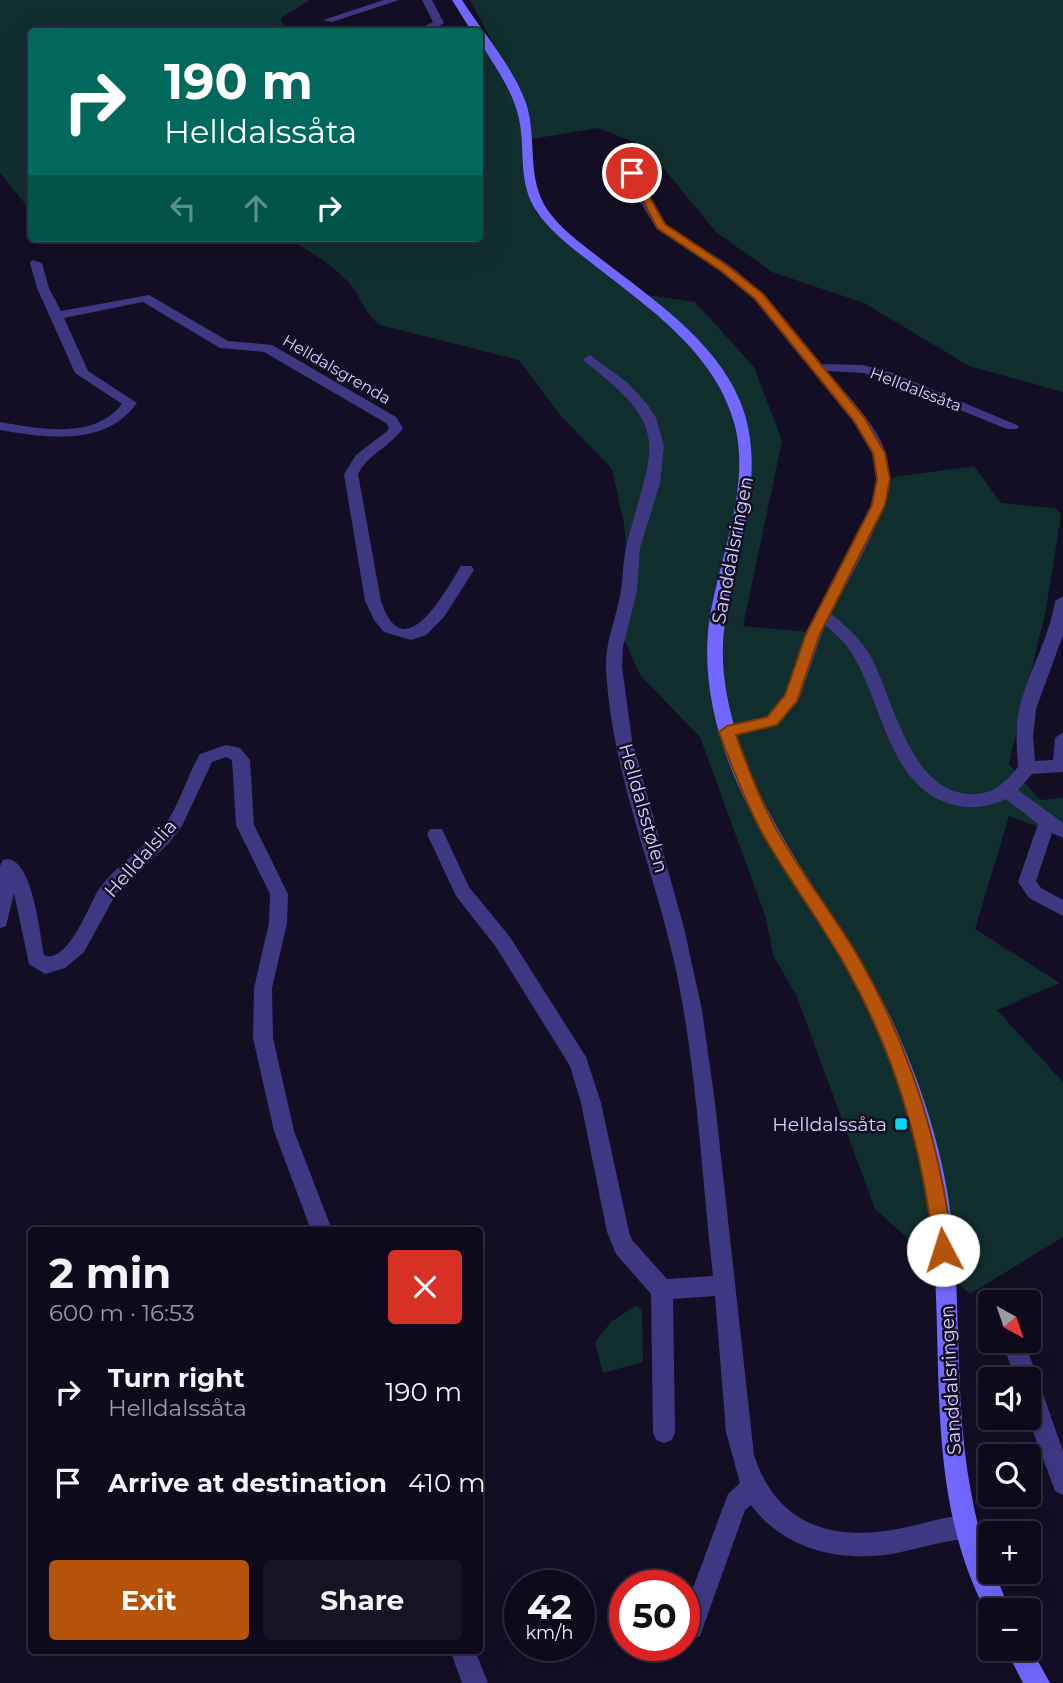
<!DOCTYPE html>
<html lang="en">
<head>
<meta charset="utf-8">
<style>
  :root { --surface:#0e0a1b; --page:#171324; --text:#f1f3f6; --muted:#9b9aa3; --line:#2e2b3a; --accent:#b45309 }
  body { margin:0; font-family:Montserrat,sans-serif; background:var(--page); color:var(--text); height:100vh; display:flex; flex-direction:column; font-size:26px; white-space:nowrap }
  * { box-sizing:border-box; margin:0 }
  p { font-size:23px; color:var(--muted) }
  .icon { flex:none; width:38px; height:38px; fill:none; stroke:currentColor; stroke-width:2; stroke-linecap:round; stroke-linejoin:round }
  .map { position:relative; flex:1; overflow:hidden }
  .panel { position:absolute; left:28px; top:1227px; width:455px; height:427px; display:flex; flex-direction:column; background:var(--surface); border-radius:7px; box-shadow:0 7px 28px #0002,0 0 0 2px var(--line) }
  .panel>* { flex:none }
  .hud { position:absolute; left:28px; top:28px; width:455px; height:214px; border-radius:7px; box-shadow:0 7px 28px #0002,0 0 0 2px var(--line); background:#00695c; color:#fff; overflow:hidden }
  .needle { width:46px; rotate:140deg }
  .controls { position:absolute; left:978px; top:1290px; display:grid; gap:14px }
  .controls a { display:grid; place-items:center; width:63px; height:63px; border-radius:7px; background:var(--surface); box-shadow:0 7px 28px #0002,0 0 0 2px var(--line); font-size:35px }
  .speed { position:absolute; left:504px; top:1570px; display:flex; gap:14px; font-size:35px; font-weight:700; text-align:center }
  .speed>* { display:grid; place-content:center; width:91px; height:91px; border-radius:50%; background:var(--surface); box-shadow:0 7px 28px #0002,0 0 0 2px var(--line); line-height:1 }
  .speed small { font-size:18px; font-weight:400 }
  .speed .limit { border:10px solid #d22; background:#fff; color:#111 }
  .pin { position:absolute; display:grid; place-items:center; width:60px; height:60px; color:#fff; margin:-30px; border:4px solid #fff; border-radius:50%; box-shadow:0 2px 7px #0007 }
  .me { position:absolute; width:77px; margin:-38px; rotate:355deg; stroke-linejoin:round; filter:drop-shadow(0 0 5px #0008) }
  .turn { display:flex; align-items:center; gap:24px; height:147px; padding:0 21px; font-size:32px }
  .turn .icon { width:91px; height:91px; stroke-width:2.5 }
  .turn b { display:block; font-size:49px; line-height:60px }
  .lanes { display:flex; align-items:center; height:66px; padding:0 21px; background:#0003; justify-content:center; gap:35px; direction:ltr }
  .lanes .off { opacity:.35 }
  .round { display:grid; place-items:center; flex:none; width:74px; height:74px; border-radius:7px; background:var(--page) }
  .summary { display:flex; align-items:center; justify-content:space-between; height:119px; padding:0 21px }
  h1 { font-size:42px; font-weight:700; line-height:52px }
  .primary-button { display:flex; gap:14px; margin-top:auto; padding:14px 21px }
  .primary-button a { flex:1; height:80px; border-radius:7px; background:var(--accent); color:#fff; font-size:28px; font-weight:700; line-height:80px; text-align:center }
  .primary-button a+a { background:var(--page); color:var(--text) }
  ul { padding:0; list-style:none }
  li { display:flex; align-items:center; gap:21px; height:91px; padding:0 21px }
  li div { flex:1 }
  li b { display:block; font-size:26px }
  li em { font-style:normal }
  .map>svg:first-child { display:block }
  .green { fill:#112e2e }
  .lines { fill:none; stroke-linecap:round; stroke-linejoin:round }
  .minor { fill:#3e3883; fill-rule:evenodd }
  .secondary { fill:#7268ff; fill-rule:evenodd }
  .route { fill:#b45309; stroke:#753606; stroke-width:2 }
  .poi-dot { fill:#00d8fc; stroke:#130e24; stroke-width:2.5 }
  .labels { text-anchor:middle; stroke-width:5; stroke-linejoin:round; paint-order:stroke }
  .far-street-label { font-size:16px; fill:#d8d1ff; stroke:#130e24 }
  .street-label { font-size:19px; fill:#d8d1ff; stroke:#130e24 }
  .poi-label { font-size:19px; fill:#d8d1ff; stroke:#130e24; text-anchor:end }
</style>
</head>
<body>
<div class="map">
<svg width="1063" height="1683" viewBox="0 0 1063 1683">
  <rect width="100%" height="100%" fill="#130e24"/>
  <g class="green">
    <polygon points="0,0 310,0 281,18 285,31 32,32 30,210 0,173"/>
    <path d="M470,0H1063V392L969,366L864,303L772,272L716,232L646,147L598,128L532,139L536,213L646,295L695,302L754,367L782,441L743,626L807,632L894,477L974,466L1001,503L1055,508L1061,514L1046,609L1009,764L1040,800L1063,798V835L1009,816L975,929L1060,983L997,1010L1063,1082V1237L970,1294L875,1209L797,997L773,955L766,918L700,737L640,675L616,621L628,557L623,518L612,469L560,415L519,360L380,325C365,315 362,299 351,285C333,265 311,252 288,238H480V53L496,49Z"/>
    <polygon points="635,1306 642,1309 643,1362 603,1373 595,1342 611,1322"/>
  </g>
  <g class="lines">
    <g class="minor">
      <polygon points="384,0 399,0 332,22 323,20"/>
      <polygon points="422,0 432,0 444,23 428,32 413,32 433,22"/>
      <path d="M623,150C633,154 652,210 665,223C682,241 709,251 729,265C765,292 792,329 821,364L863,365L893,373L1019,426L1017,429H1007L884,379L863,373L827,371C847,396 877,424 886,454C900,500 852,572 831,614C847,626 861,640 871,657C894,700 910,792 970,794C993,795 1005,783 1018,767C1017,748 1015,730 1019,711C1027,673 1049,640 1055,601L1063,596V635L1036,709L1033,736L1035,761L1053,760L1055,738L1063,732V772L1032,774L1018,790L1063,823V838L1052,833L1036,881L1041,888L1063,900V916L1029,898L1018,882L1038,824L1006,799C990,806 975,809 958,806C890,792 884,708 854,657C847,644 836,634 825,625L800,697L778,725L727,737L721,735L719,731L721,727L767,716L785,695L805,634L871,505L876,479L872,453L853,421L755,300L721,271L657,229L632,189L617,153Z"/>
      <path d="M32,260L42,263L49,288L61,311L149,295L228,341L272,345L396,417L403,428C390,447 368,454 358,474L381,601C404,670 444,593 461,566H471L474,570L444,617L426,635L411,640L384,632L374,620L365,601L344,474L356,455L386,432L389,428L386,423L264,352L220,348L143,302L64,318L88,371L137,403C105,447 48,438 0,430V422C40,429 94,440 122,404L75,373L37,288L30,263Z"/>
      <path d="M590,355L628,383L647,404L656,418L664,446L660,483L640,548L637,591L623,647L622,667L632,740L684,928L702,1010L715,1103L754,1455C776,1523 830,1542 897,1529C920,1525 942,1517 966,1515L974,1519L978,1527L974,1535L966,1539C942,1541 920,1548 897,1553C843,1563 785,1551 751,1505L745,1510L700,1636L691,1639L684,1637V1612L728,1494L740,1483L726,1432L715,1296L673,1299L675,1432L672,1440L664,1443L656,1440L653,1432L651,1294L616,1254L607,1232L581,1103L570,1066L496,947L456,896L427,834L430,829H442L469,887L510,937L586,1057L601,1103L629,1232L632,1240L667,1279L713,1276C701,1171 697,1064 674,961C652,864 611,769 606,668C605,645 614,624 619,601C624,581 622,559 628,539C653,445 673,429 585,362L583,359Z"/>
      <path d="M226,745L240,748L250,760L254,825L288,894L287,923L272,988L273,1038L294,1131L332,1230H311L274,1131L253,1038L254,988L269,923L270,894L236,825L232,760L226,757L212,762L182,826L168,844L117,892L84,952L65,968L45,974L29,964L14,893L6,926L0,928V866L3,860C32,851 40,935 44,955C66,965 88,909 96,894C115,863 150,847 170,817C182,797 188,774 200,754Z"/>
      <polygon points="1002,1340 1024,1340 1063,1451 1063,1495 1055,1491 1028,1418 1029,1379 1015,1379"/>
      <polygon points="450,1650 475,1650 488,1683 462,1683"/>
    </g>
    <g class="secondary">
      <path d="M452,0H462C483,33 512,65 526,103C538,139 525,179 549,212C563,231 583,245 601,259C651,298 715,340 740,401C770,474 734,549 725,623C720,655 724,687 732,718C759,830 843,916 891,1018C921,1083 945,1155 952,1226C960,1301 956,1377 965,1453C968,1479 973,1504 979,1530C983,1544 990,1557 990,1572H994L1010,1610H990V1619C911,1477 956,1310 920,1158C901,1082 872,1009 831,942C794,882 752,826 728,760C712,717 703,669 709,623C718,559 751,491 735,426C717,354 649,308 594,265C574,249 552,234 537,212C517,182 526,152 519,119C513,90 495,67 480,42V32H472Z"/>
      <polygon points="1029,1645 1050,1683 1023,1683 1005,1648 1029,1648"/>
    </g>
  </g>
  <path class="route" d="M628,171H635L665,224L728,266L763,294L864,417L885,453L890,479L885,505L820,634L797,701L777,725L736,735C747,765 758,795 773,823C798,870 832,912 859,958C911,1049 941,1147 953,1250L950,1257L943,1259L936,1257L934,1250C923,1151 896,1056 847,969C821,921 786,877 760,829C744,798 731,765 719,732L727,726L767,717L785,695L806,634L872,505L877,479L873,453L854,421L755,299L721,271L657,228Z"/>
  <rect class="poi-dot" x="894" y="1117" width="14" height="14" rx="3.5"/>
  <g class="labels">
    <g class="far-street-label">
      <text transform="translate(337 369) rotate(30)" y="6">Helldalsgrenda</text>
      <text transform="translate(916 389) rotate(21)" y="6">Helldalssåta</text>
    </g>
    <g class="street-label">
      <text transform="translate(732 550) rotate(-79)" y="7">Sanddalsringen</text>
      <text transform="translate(644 808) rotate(74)" y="7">Helldalsstølen</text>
      <text transform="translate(140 858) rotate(-48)" y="7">Helldalslia</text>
      <text transform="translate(950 1380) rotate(-93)" y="7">Sanddalsringen</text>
    </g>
    <g class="poi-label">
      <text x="887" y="1131">Helldalssåta</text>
    </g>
  </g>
</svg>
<div class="controls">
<a><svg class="needle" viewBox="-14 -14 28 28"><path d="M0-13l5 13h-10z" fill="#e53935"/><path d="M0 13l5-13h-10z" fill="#9b9aa3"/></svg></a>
<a><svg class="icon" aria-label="sound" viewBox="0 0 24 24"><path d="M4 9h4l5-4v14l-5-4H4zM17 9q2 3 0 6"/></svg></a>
<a><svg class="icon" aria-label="search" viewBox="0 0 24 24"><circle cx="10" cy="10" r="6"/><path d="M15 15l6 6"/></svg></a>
<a>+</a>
<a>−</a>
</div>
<div class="speed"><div>42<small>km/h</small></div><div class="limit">50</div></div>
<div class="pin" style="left:632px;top:173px;background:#d93025"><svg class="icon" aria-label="arrive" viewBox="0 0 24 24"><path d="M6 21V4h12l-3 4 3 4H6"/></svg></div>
<svg class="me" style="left:943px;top:1250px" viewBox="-20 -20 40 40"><circle r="19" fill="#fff"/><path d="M0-13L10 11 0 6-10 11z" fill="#b45309"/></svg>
<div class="hud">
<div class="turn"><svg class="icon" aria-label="right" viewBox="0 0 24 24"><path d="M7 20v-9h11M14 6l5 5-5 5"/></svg><div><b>190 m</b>Helldalssåta</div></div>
<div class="lanes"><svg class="icon off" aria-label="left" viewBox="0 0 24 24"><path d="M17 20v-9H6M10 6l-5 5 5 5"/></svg><svg class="icon off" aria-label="ahead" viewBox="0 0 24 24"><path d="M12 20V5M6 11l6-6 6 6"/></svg><svg class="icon" aria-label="right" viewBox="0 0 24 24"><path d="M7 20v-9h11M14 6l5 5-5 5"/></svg></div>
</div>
<section class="panel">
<div class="summary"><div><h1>2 min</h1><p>600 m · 16:53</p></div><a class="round" style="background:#d93025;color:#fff"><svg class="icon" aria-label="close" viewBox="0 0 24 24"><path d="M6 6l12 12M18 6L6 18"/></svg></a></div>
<ul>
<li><svg class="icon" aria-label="right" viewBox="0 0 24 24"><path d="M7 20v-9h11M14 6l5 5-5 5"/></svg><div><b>Turn right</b><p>Helldalssåta</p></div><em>190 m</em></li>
<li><svg class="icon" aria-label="arrive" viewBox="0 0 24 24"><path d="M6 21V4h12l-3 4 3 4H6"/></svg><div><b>Arrive at destination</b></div><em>410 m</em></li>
</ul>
<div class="primary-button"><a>Exit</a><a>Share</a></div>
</section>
</div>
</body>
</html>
